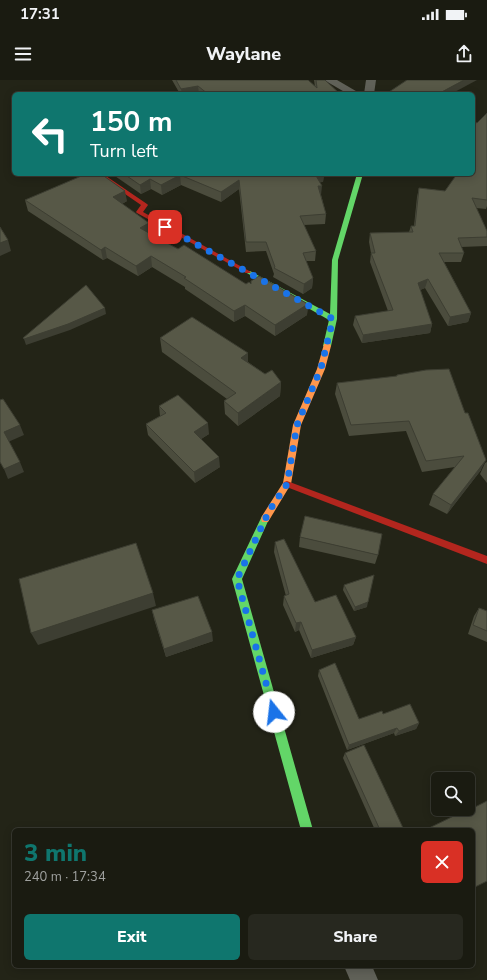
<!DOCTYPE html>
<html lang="en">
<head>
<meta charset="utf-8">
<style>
  :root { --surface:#1a1b11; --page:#27281f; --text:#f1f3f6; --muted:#9fa19f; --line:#383931; --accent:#0f766e }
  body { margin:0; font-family:"Nunito Sans",sans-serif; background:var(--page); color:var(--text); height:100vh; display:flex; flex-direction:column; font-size:15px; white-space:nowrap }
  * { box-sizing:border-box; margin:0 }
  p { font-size:13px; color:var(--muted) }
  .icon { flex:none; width:22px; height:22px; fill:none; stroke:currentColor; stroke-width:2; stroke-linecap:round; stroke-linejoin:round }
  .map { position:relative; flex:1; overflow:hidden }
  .panel { position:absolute; left:12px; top:748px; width:463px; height:140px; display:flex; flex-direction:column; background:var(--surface); border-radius:6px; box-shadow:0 2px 10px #0003,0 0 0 1px var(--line) }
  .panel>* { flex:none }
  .hud { position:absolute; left:12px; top:12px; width:463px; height:84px; border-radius:6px; box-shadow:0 2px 10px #0003,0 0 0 1px var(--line); background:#0f766e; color:#fff; overflow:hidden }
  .buttons { position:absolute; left:431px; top:692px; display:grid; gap:8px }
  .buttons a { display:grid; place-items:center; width:44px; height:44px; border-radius:6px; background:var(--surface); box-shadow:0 2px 10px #0003,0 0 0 1px var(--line); font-size:20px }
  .pin { position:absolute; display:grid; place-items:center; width:34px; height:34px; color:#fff; margin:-17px; border-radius:8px; box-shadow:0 2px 6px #0006 }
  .me { position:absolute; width:44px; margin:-22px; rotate:344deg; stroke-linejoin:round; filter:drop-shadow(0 0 3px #0008) }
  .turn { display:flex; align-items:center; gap:14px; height:84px; padding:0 12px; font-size:18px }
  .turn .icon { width:52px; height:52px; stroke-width:2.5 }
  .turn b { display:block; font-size:28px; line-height:34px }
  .round { display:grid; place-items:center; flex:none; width:42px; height:42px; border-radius:6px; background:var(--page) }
  .overview { display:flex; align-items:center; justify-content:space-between; height:68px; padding:0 12px }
  h1 { font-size:24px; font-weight:800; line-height:30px; color:var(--accent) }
  .cta { display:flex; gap:8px; margin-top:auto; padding:8px 12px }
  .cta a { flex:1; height:46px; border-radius:6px; background:var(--accent); color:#fff; font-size:16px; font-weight:800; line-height:46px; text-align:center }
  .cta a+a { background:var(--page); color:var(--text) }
  .status { display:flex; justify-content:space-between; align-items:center; height:28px; padding:0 20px; background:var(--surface); direction:ltr }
  .status svg { height:11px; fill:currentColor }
  header { display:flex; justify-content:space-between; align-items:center; height:52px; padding:0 12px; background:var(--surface); font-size:18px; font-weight:800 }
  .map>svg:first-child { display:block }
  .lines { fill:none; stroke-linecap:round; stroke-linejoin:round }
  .street { fill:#606158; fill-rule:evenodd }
  .fast { fill:#63d668; fill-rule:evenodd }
  .slow { fill:#ff974d; fill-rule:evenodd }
  .jam { fill:#b3261e; fill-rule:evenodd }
  .wall { fill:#4b4c3d }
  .shaded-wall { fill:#3d3e32 }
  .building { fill:#575847; stroke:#3d3e32 }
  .route { stroke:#1a73e8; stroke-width:7; stroke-dasharray:0 12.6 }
</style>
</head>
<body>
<div class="status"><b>17:31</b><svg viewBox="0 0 49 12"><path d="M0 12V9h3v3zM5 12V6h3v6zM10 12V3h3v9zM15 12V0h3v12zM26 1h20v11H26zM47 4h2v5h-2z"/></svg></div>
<header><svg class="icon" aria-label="menu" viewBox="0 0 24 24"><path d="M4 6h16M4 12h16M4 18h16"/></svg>Waylane<svg class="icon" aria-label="share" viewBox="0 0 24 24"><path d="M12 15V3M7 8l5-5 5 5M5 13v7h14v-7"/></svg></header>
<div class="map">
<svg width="487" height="900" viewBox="0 0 487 900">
  <rect width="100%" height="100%" fill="#232417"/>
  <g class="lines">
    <g class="street">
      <polygon points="324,0 337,0 361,14 348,14"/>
      <polygon points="366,0 376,0 374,14 364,14"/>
      <polygon points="344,886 372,886 378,900 350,900"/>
    </g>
    <g class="fast">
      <polygon points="357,94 363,94 338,180 337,239 331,266 327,268 323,266 329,240 245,192 246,191 250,191 330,234 332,180"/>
      <polygon points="265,435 268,436 269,439 242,499 313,750 301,750 232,499 262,436"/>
    </g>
    <polygon class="slow" points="324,264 330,264 331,266 325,289 301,345 291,404 268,442 262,442 261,439 262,436 283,403 293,345 317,289"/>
    <g class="jam">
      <polygon points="96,94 103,94 147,124 148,125 143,132 251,192 250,193 246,193 137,133 136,132 141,125"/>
      <polygon points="287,401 487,476 487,484 284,406 283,404 284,402"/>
    </g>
  </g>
  <g class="wall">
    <polygon points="172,0 308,0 315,7 314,0 325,0 340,14 180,14"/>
    <polygon points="487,33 487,126 486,129 476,128 487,151 487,166 461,167 464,173 461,182 444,182 471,233 468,242 448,246 425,208 420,210 432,244 430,253 362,263 353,245 355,236 388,231 370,182 371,173 369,162 370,153 409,152 411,146 414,146 417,117 419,108 445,111 473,94 477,43"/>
    <polygon points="112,94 324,94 323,102 320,102 321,115 326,134 325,144 304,145 316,171 315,181 306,181 313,198 312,208 303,214 273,197 274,194 266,171 246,172 239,109 221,122 181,105 162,115 151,109 141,114"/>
    <polygon points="25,120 127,121 122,124 149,143 150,154 246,204 251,204 251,201 308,224 307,235 275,256 245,236 234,242 185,209 185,207 152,187 138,196 107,178 103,180 28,131"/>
    <polygon points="160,258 248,282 265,294 281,302 280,316 238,346 225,334 224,321 227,319 162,272"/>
    <polygon points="397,295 481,390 447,434 429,425 433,414 455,387 422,392 406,351 349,356 335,314 337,303 396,297"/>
    <polygon points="159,326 209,354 201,359 220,387 195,403 148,355 146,344 160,336"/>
    <polygon points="487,382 487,403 480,394 485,383"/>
    <polygon points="300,457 378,475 375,484 299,467"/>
    <polygon points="275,462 315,522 356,557 353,565 311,578 299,550 295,552 283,525 284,516 286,516 274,472"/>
    <polygon points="344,505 367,527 354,531 343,510"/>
    <polygon points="479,528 487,531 487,562 468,554 474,536"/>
    <polygon points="152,530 213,561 166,577 154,539"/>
    <polygon points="319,590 359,639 383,634 419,643 416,649 395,656 394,653 347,670 318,596"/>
    <polygon points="345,673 404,750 375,750 343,678"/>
  </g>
  <g class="shaded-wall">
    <polygon points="464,0 477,0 451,14 438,14"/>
    <polygon points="198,6 199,14 182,14 181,9"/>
    <polygon points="315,94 324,94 323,102 314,103"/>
    <polygon points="180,95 181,105 162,115 161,105"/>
    <polygon points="150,99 151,109 141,114 140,105"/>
    <polygon points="239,100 239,109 221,122 221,112"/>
    <polygon points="318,106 322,106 321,115 317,115"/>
    <polygon points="125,111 127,121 115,128 113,117"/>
    <polygon points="149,143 150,154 140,148"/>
    <polygon points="8,160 11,171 0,176 0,163"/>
    <polygon points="105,167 107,178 103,180 101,170"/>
    <polygon points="151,176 152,187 138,196 136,186"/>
    <polygon points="313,198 312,208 303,214 304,204"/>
    <polygon points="428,199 425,208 415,212 418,203"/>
    <polygon points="308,224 307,235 275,256 275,245"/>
    <polygon points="245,225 245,236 234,242 234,231"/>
    <polygon points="105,228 106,234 70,250 26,265 24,259"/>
    <polygon points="471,233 468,242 448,246 450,237"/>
    <polygon points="432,244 430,253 362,263 363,255"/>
    <polygon points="248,273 248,287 241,278"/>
    <polygon points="281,302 280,316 238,346 238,333"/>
    <polygon points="208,343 209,354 195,363 194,352"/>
    <polygon points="20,345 24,355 8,362 4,352"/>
    <polygon points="219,377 220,387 195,403 194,392"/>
    <polygon points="486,380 481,390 447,434 451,425"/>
    <polygon points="20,382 24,392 8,399 4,389"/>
    <polygon points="153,513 156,526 38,565 31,553"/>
    <polygon points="368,522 367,527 354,531 355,527"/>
    <polygon points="301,542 299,550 295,552 296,543"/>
    <polygon points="212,552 213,561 166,577 164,569"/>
    <polygon points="356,557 353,565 311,578 312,570"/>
    <polygon points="419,643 416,649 395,656 399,651"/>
    <polygon points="397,648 394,653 347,670 349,665"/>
  </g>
  <g class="building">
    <polygon points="176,0 308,0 317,8 316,0 325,0 340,14 208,14 198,6 181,9"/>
    <polygon points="407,0 464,0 438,14 386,14"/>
    <polygon points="487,33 487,120 472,118 487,151 487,157 458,158 464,173 439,173 471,233 450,237 428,199 418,203 432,244 363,255 355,236 393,230 371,173 375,173 370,153 413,152 411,146 415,146 419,108 445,111 457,94 473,94 473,41 477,43"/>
    <polygon points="86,94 101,94 125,111 113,117 149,143 140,148 178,169 184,165 246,204 249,202 251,204 251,201 259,196 308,224 275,245 245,225 234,231 184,198 186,197 151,176 136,186 105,167 101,170 25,120"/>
    <polygon points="124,94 315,94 322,106 318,106 326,134 300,136 316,171 303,173 313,198 304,204 274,188 275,187 266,162 246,162 239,100 221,112 180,95 161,105 150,99 140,105"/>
    <polygon points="0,147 8,160 0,163"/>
    <polygon points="86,205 105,228 68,244 24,259 23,258"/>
    <polygon points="192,237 248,273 241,278 265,294 272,290 281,302 238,333 224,321 236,313 160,258"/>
    <polygon points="449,289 465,333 468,333 486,380 451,425 433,414 464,376 426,381 409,341 351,345 337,303 397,296 397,295 426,290"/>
    <polygon points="178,315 208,343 194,352 219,377 194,392 146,344 166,333 159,326"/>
    <polygon points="3,319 20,345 4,352 20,382 4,389 0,382 0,320"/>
    <polygon points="305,436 382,454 378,475 300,457"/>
    <polygon points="284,459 315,522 336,515 356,557 312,570 301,542 296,543 284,516 289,514 275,462"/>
    <polygon points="136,463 153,513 31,553 19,499"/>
    <polygon points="374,495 368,522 355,527 344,505"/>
    <polygon points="198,516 212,552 164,569 152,530"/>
    <polygon points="479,528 487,531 487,551 473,545"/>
    <polygon points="335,583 359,639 382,631 383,634 410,624 419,643 399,651 397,648 349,665 319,590"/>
    <polygon points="364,665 404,750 380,750 345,673"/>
    <polygon points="487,721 487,801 473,808 473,750 425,750 466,730 467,731"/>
  </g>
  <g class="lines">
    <polyline class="route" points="165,147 333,239 321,288 297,345 287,404 269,431 237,499 274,632"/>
  </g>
</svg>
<div class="buttons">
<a><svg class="icon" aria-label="search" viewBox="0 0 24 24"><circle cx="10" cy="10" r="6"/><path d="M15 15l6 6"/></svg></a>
</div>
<div class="pin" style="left:165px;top:147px;background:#d93025"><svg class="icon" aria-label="arrive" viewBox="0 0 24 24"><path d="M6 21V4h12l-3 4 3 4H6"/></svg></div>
<svg class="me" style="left:274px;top:632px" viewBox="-20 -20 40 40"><circle r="19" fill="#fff"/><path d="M0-13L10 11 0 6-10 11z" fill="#1a73e8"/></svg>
<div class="hud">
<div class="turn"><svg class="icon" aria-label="left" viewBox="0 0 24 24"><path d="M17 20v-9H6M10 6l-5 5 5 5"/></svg><div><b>150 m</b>Turn left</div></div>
</div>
<section class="panel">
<div class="overview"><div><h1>3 min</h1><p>240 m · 17:34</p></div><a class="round" style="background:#d93025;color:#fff"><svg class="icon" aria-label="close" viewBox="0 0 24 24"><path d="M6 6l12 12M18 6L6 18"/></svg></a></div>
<div class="cta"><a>Exit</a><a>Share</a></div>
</section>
</div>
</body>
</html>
